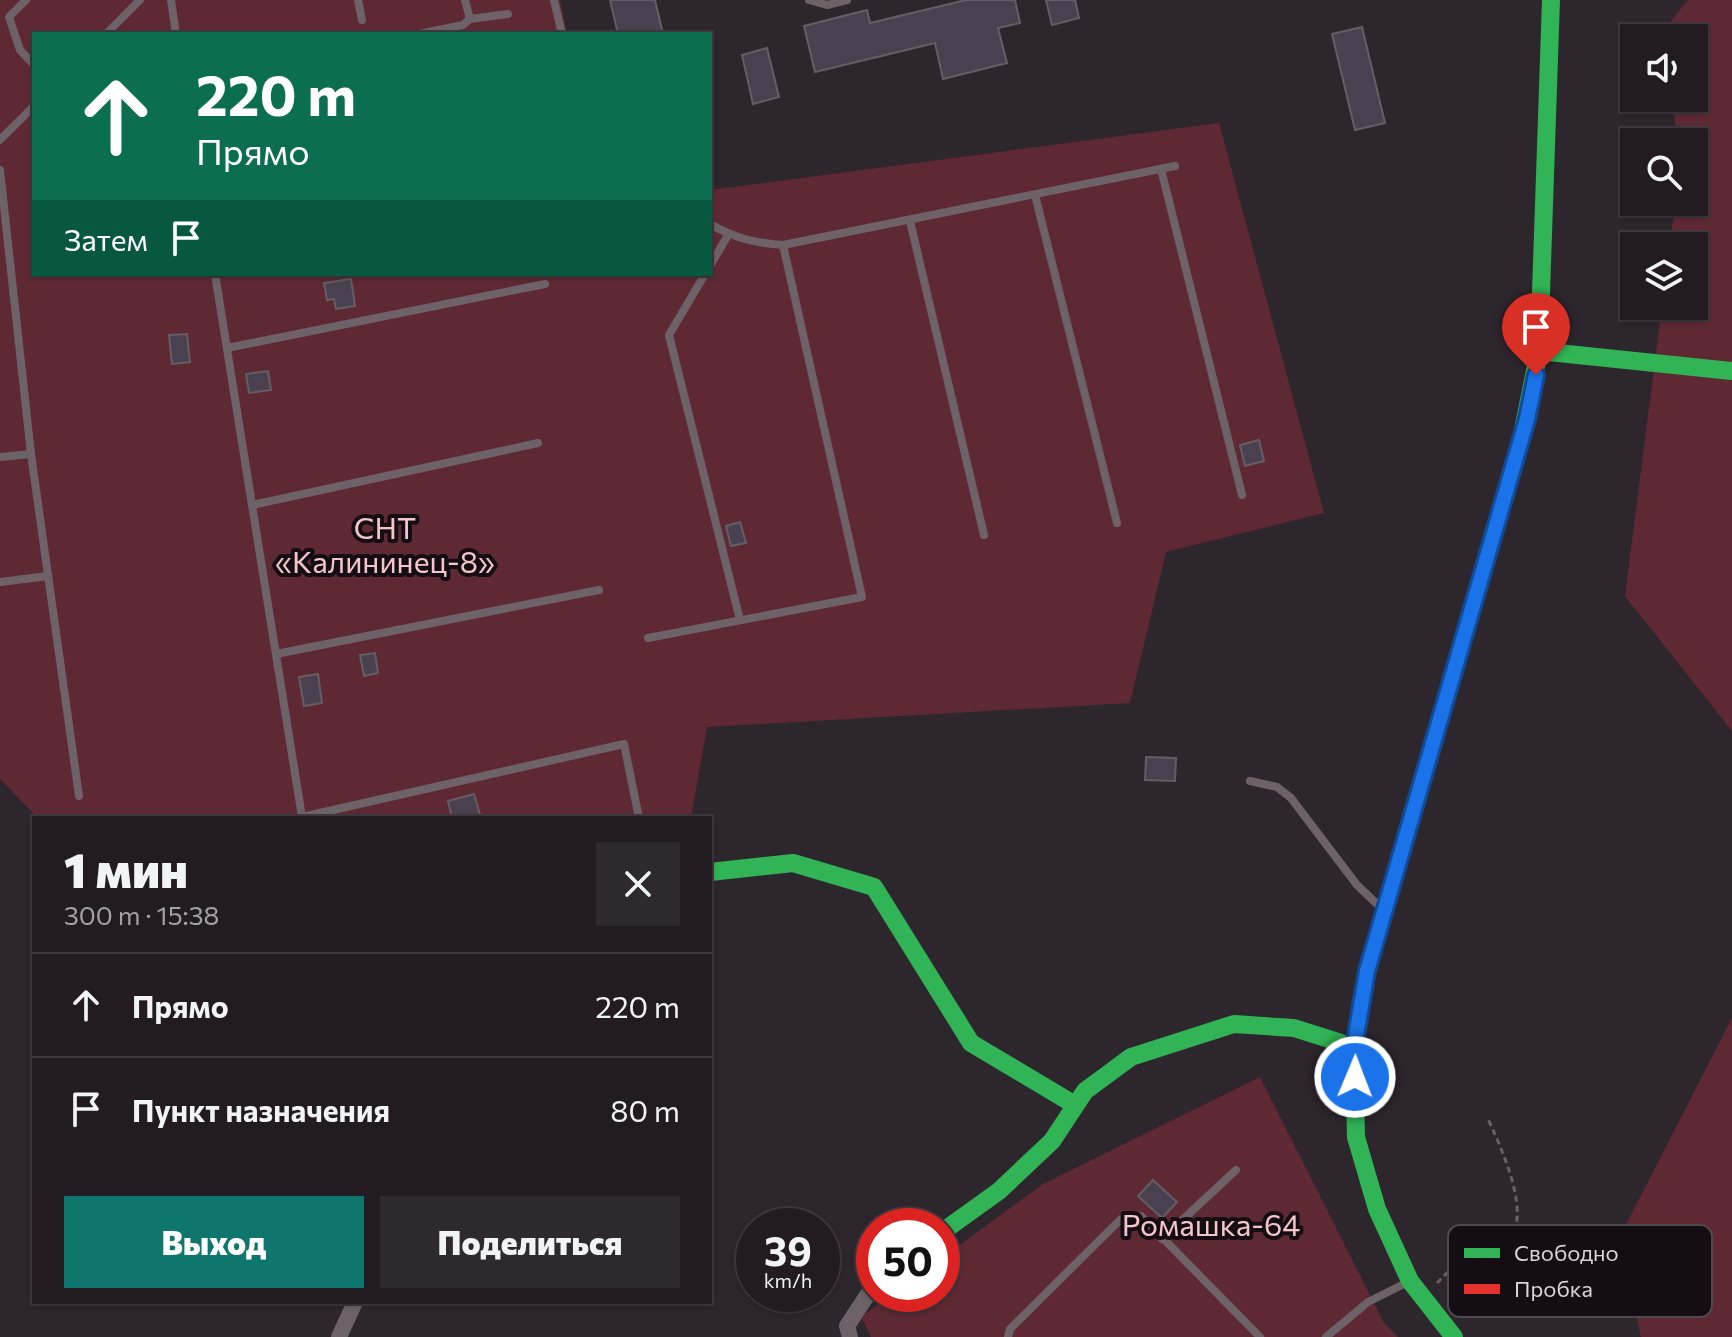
<!DOCTYPE html>
<html lang="ru">
<head>
<meta charset="utf-8">
<style>
  :root { --surface:#221c22; --page:#2e292f; --text:#f1f3f6; --muted:#a2a1a5; --line:#3f3a40; --accent:#0f766e }
  body { margin:0; font-family:Commissioner,sans-serif; background:var(--page); color:var(--text); height:100vh; display:flex; flex-direction:column; font-size:30px; white-space:nowrap }
  * { box-sizing:border-box; margin:0 }
  p { font-size:26px; color:var(--muted) }
  .icon { flex:none; width:44px; height:44px; fill:none; stroke:currentColor; stroke-width:2; stroke-linecap:round; stroke-linejoin:round }
  .map { position:relative; flex:1; overflow:hidden }
  .sheet { position:absolute; left:32px; top:816px; width:680px; height:488px; display:flex; flex-direction:column; background:var(--surface); border-radius:0px; box-shadow:0 2px 6px #0004,0 0 0 2px var(--line) }
  .sheet>* { flex:none }
  .banner { position:absolute; left:32px; top:32px; width:680px; height:244px; border-radius:0px; box-shadow:0 2px 6px #0004,0 0 0 2px var(--line); background:#0b6e4f; color:#fff; overflow:hidden }
  .tools { position:absolute; left:1620px; top:24px; display:grid; gap:16px }
  .tools a { display:grid; place-items:center; width:88px; height:88px; border-radius:0px; background:var(--surface); box-shadow:0 2px 6px #0004,0 0 0 2px var(--line); font-size:40px }
  .speed { position:absolute; left:736px; top:1208px; display:flex; gap:16px; font-size:40px; font-weight:700; text-align:center }
  .speed>* { display:grid; place-content:center; width:104px; height:104px; border-radius:50%; background:var(--surface); box-shadow:0 2px 6px #0004,0 0 0 2px var(--line); line-height:1 }
  .speed small { font-size:20px; font-weight:400 }
  .speed .limit { border:12px solid #d22; background:#fff; color:#111 }
  .pin { position:absolute; display:grid; place-items:center; width:68px; height:68px; color:#fff; margin:-82px -34px; border-radius:50% 50% 50% 0; rotate:-45deg; box-shadow:0 0 8px #0007 }
  .pin .icon { rotate:45deg }
  .me { position:absolute; width:88px; margin:-44px; rotate:1deg; stroke-linejoin:round; filter:drop-shadow(0 0 6px #0008) }
  .turn { display:flex; align-items:center; gap:28px; height:168px; padding:0 32px; font-size:36px }
  .turn .icon { width:104px; height:104px; stroke-width:2.5 }
  .turn b { display:block; font-size:56px; line-height:68px }
  .then { display:flex; align-items:center; height:76px; padding:0 32px; background:#0003; gap:16px; font-size:30px }
  .round { display:grid; place-items:center; flex:none; width:84px; height:84px; border-radius:0px; background:var(--page) }
  .head { display:flex; align-items:center; justify-content:space-between; height:136px; padding:0 32px }
  h1 { font-size:48px; font-weight:800; line-height:60px }
  .action { display:flex; gap:16px; margin-top:auto; padding:16px 32px }
  .action a { flex:1; height:92px; border-radius:0px; background:var(--accent); color:#fff; font-size:32px; font-weight:800; line-height:92px; text-align:center }
  .action a+a { background:var(--page); color:var(--text) }
  ul { padding:0; list-style:none }
  li { display:flex; align-items:center; gap:24px; height:104px; padding:0 32px; border-top:2px solid var(--line) }
  li div { flex:1 }
  li b { display:block; font-size:30px }
  li em { font-style:normal }
  .map>svg:first-child { display:block }
  .green { fill:#5e2933 }
  .building { fill:#4a4150; stroke:#635e65; stroke-width:2 }
  .lines { fill:none; stroke-linecap:round; stroke-linejoin:round }
  .path { stroke:#686064; stroke-width:3; stroke-dasharray:6 4; stroke-linecap:butt }
  .lane { stroke:#6d6268; stroke-width:8 }
  .street { stroke:#6d6268; stroke-width:16 }
  .fast { stroke:#30b455; stroke-width:18 }
  .jam { stroke:#e5322d; stroke-width:18 }
  .route-casing { stroke:#114b97; stroke-width:20 }
  .route { stroke:#1a73e8; stroke-width:14 }
  .labels { text-anchor:middle; stroke-width:8; stroke-linejoin:round; paint-order:stroke }
  .park-label { font-size:30px; fill:#f4c5c9; stroke:#140e14 }
  .key { fill:#140e14; stroke:#50494f; stroke-width:2 }
  .key-label { font-size:22px; fill:#dbd2da }
</style>
</head>
<body>
<div class="map">
<svg width="1732" height="1337" viewBox="0 0 1732 1337">
  <rect width="100%" height="100%" fill="#2d262d"/>
  <g class="green">
    <polygon points="0,0 560,0 567,34 34,34 34,274 710,274 710,190 1219,123 1324,513 1166,552 1130,703 707,727 691,818 50,818 34,814 0,779"/>
    <polygon points="1688,0 1732,0 1732,731 1625,596 1662,306 1694,306 1694,246 1670,246 1675,202 1694,202 1694,142 1677,142 1673,98 1694,98 1694,38 1668,38 1667,26"/>
    <polygon points="1732,1018 1732,1337 1641,1337 1619,1238"/>
    <polygon points="1260,1077 1384,1323 1398,1337 871,1337 861,1317 893,1294 942,1294 942,1258 1043,1184"/>
  </g>
  <g class="building">
    <polygon points="610,0 655,0 663,34 618,34"/>
    <polygon points="966,0 1015,0 1020,23 998,28 1007,63 943,79 935,43 815,72 804,26 867,10 870,23"/>
    <polygon points="1046,0 1075,0 1079,18 1052,25"/>
    <polygon points="1362,27 1385,123 1355,130 1332,34"/>
    <polygon points="767,48 779,97 753,104 742,55"/>
    <polygon points="351,279 355,306 336,309 334,299 327,300 324,283"/>
    <polygon points="187,334 190,362 172,364 169,335"/>
    <polygon points="268,371 271,390 249,393 246,374"/>
    <polygon points="1259,440 1264,461 1245,466 1240,445"/>
    <polygon points="740,522 746,543 731,546 726,526"/>
    <polygon points="375,653 378,673 364,676 360,655"/>
    <polygon points="318,674 322,703 304,706 299,677"/>
    <polygon points="1146,757 1176,758 1175,781 1145,780"/>
    <polygon points="474,794 481,818 452,818 448,801"/>
    <polygon points="1153,1180 1177,1202 1162,1218 1138,1196"/>
  </g>
  <g class="lines">
    <path class="path" d="M1437,1283L1471,1249C1485,1253 1493,1253 1505,1244C1536,1220 1500,1145 1487,1117"/>
    <g class="lane">
      <polyline points="26,0 9,17 20,50 34,65"/>
      <polyline points="171,0 176,34"/>
      <polyline points="358,0 362,20"/>
      <polyline points="465,0 470,19"/>
      <polyline points="554,0 562,34"/>
      <polyline points="809,0 827,5 847,0"/>
      <polyline points="106,34 140,0"/>
      <polyline points="419,34 463,25 470,19 508,14"/>
      <polyline points="0,140 34,106"/>
      <polyline points="1161,169 1242,495"/>
      <polyline points="0,170 31,454 79,796"/>
      <polyline points="1035,195 1117,523"/>
      <polyline points="910,221 984,535"/>
      <path d="M710,224C734,238 755,243 783,245L1175,166"/>
      <polyline points="710,266 728,235"/>
      <polyline points="215,274 302,817 624,744 639,818"/>
      <polyline points="705,274 669,335 740,620"/>
      <polyline points="227,348 545,284"/>
      <polyline points="0,457 31,454"/>
      <polyline points="252,505 538,443"/>
      <polyline points="0,582 48,576"/>
      <polyline points="648,638 862,597 783,245"/>
      <polyline points="276,654 599,590"/>
      <polyline points="1250,781 1277,787 1291,798 1357,885 1380,907"/>
      <polyline points="1162,1239 1236,1170"/>
      <polyline points="1008,1337 1010,1329 1121,1219 1141,1216 1260,1337"/>
      <polyline points="1326,1337 1368,1302 1408,1282"/>
    </g>
    <g class="street">
      <polyline points="339,1337 355,1302"/>
      <polyline points="850,1337 847,1326 874,1285"/>
    </g>
    <g class="fast">
      <polyline points="1539,351 1732,371"/>
      <polyline points="1522,435 1539,351 1551,0"/>
      <polyline points="1453,673 1367,971 1354,1047 1356,1137 1377,1209 1410,1281 1454,1337"/>
      <polyline points="710,872 793,863 874,887 971,1043 1075,1105"/>
      <polyline points="942,1232 999,1191 1052,1141 1085,1091 1131,1057 1234,1024 1294,1028 1354,1047"/>
    </g>
    <polyline class="jam" points="1453,673 1522,435"/>
  </g>
  <g class="lines">
    <defs>
      <polyline id="route" points="1355,1077 1354,1047 1367,971 1527,419 1536,375"/>
    </defs>
    <use href="#route" class="route-casing"/>
    <use href="#route" class="route"/>
  </g>
  <g class="labels">
    <g class="park-label">
      <text x="385" y="539">СНТ<tspan x="385" dy="34">«Калининец-8»</tspan></text>
      <text x="1211" y="1236">Ромашка-64</text>
    </g>
  </g>
  <rect x="1448" y="1225" width="264" height="92" rx="12" class="key"/>
  <rect x="1464" y="1248" width="36" height="10" fill="#30b455"/>
  <rect x="1464" y="1284" width="36" height="10" fill="#e5322d"/>
  <g class="key-label">
    <text x="1514" y="1261">Свободно</text>
    <text x="1514" y="1297">Пробка</text>
  </g>
</svg>
<div class="tools">
<a><svg class="icon" aria-label="sound" viewBox="0 0 24 24"><path d="M4 9h4l5-4v14l-5-4H4zM17 9q2 3 0 6"/></svg></a>
<a><svg class="icon" aria-label="search" viewBox="0 0 24 24"><circle cx="10" cy="10" r="6"/><path d="M15 15l6 6"/></svg></a>
<a><svg class="icon" aria-label="layers" viewBox="0 0 24 24"><path d="M12 4l9 5-9 5-9-5zM3 14l9 5 9-5"/></svg></a>
</div>
<div class="speed"><div>39<small>km/h</small></div><div class="limit">50</div></div>
<div class="pin" style="left:1536px;top:375px;background:#d93025"><svg class="icon" aria-label="arrive" viewBox="0 0 24 24"><path d="M6 21V4h12l-3 4 3 4H6"/></svg></div>
<svg class="me" style="left:1355px;top:1077px" viewBox="-20 -20 40 40"><circle r="17" fill="#1a73e8" stroke="#fff" stroke-width="3"/><path d="M0-11L8 9 0 5-8 9z" fill="#fff"/></svg>
<div class="banner">
<div class="turn"><svg class="icon" aria-label="ahead" viewBox="0 0 24 24"><path d="M12 20V5M6 11l6-6 6 6"/></svg><div><b>220 m</b>Прямо</div></div>
<div class="then">Затем<svg class="icon" aria-label="arrive" viewBox="0 0 24 24"><path d="M6 21V4h12l-3 4 3 4H6"/></svg></div>
</div>
<section class="sheet">
<div class="head"><div><h1>1 мин</h1><p>300 m · 15:38</p></div><a class="round"><svg class="icon" aria-label="close" viewBox="0 0 24 24"><path d="M6 6l12 12M18 6L6 18"/></svg></a></div>
<ul>
<li><svg class="icon" aria-label="ahead" viewBox="0 0 24 24"><path d="M12 20V5M6 11l6-6 6 6"/></svg><div><b>Прямо</b></div><em>220 m</em></li>
<li><svg class="icon" aria-label="arrive" viewBox="0 0 24 24"><path d="M6 21V4h12l-3 4 3 4H6"/></svg><div><b>Пункт назначения</b></div><em>80 m</em></li>
</ul>
<div class="action"><a>Выход</a><a>Поделиться</a></div>
</section>
</div>
</body>
</html>
